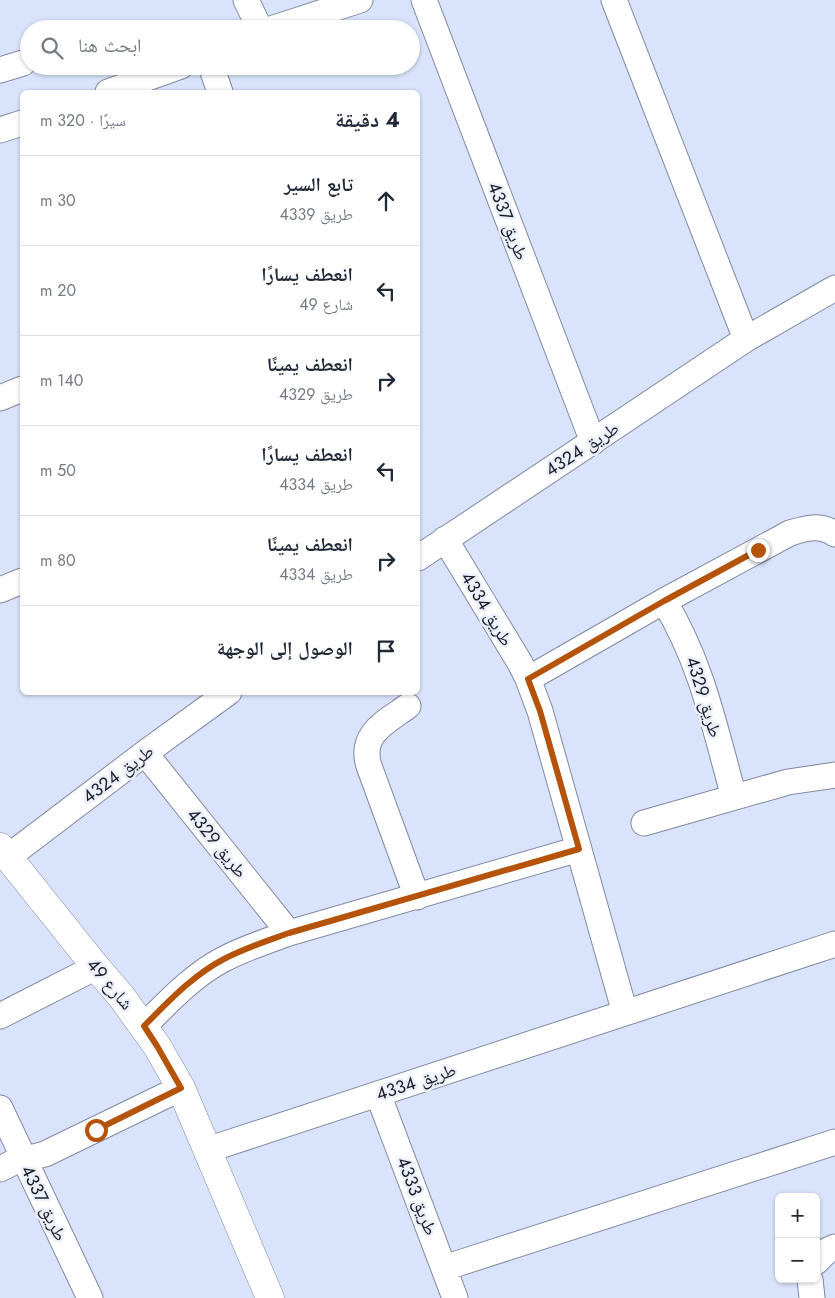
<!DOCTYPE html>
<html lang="ar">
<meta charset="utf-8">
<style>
:root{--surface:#fff;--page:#f2f2f3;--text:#1f2937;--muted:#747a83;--line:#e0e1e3}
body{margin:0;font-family:Jost,"Noto Naskh Arabic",sans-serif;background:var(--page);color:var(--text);direction:rtl}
.controls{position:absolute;right:15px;bottom:15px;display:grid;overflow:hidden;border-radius:8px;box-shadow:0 1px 4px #0004}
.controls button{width:45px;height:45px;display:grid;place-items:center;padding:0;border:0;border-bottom:1px solid var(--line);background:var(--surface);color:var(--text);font:25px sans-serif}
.stop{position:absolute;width:15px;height:15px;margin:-11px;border:4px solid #b45309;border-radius:50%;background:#fff}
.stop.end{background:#b45309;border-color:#fff;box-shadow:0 1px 5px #0008}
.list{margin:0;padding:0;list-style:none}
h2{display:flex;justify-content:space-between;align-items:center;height:65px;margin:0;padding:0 20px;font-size:21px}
h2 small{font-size:16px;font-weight:400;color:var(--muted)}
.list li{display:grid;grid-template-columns:32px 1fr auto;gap:15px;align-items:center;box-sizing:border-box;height:90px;padding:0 20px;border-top:1px solid var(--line)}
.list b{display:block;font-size:19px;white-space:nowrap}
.list p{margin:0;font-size:16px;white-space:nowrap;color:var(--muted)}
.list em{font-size:16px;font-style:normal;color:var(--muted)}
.icon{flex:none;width:28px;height:28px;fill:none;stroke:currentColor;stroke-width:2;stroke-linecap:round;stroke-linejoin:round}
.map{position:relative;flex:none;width:835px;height:1298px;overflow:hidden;direction:ltr}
.search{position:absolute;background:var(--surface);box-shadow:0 1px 4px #0004;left:20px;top:20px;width:400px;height:55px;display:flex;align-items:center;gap:12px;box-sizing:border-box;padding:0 18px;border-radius:28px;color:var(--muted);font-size:19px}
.panel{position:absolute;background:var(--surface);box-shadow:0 1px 4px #0004;left:20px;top:90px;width:400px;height:605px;border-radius:8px;direction:rtl}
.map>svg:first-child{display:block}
</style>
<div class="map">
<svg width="835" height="1298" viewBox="0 0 835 1298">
<rect width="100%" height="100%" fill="#d9e3fc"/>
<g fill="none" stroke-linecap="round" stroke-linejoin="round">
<!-- street casing -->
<g stroke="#8189a0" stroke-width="27">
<path id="street" d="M246,0L260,29
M424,0L593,442
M614,0L746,339
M271,29L360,0
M211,66L220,92
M0,70L23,63
M108,92L181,66
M0,130L22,123
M0,398L22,389
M445,539L520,663L528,679L540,711L625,1013
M418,558L746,339L835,288
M0,590L22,581
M664,601C702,663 715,729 734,797
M528,679L664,601L790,533C806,528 820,524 835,534
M408,706C386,722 359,734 369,766L417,897
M145,753L289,933
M644,823L788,782L835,775
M8,857L145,753L229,692
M0,1016L96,967
M144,1026C168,1002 193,975 224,959C245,948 267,941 289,933L579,849
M378,1094L455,1298
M0,1108L90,1298
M207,1150L835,944
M0,1169L14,1162L45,1154L181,1088
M816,1262L828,1250L835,1247
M444,1268L835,1142
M810,1279L812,1298"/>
</g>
<!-- secondary casing -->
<g stroke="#8189a0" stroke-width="29">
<path id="secondary" d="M0,847L96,967L121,996L157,1046L181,1088L270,1298"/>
</g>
<!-- street -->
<use href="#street" stroke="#fff" stroke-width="25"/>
<!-- secondary -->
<use href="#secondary" stroke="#fff" stroke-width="28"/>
</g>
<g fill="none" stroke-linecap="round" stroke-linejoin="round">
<!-- route -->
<path stroke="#b45309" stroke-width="6" d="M96,1130L181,1088L157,1046L144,1026C168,1002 193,975 224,959C245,948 267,941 289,933L579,849L540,711L528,679L664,601L758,550"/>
</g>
<g text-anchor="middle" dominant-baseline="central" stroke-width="5" stroke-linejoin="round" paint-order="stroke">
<!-- street labels -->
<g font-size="18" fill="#191d25" stroke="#ecf0fa">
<text transform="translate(508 221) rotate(69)">طريق 4337</text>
<text transform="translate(582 449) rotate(-33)">طريق 4324</text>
<text transform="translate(487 609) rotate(59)">طريق 4334</text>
<text transform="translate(704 697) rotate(73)">طريق 4329</text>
<text transform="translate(118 774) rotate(-37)">طريق 4324</text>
<text transform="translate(217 843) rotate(51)">طريق 4329</text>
<text transform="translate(110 984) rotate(50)">شارع 49</text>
<text transform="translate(416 1082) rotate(-18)">طريق 4334</text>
<text transform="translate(417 1196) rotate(69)">طريق 4333</text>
<text transform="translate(44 1203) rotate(64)">طريق 4337</text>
</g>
</g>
</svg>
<div class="controls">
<button>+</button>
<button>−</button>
</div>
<div class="stop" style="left:96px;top:1130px"></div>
<div class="stop end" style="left:758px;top:550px"></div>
<div class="search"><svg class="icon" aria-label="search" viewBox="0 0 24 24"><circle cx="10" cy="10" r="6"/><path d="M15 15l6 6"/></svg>ابحث هنا</div>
<section class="panel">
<h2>4 دقيقة<small>سيرًا · 320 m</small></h2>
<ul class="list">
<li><svg class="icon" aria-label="ahead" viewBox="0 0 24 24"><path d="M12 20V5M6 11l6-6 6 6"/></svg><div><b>تابع السير</b><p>طريق 4339</p></div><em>30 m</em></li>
<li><svg class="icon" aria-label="left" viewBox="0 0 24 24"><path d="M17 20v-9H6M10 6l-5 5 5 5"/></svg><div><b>انعطف يسارًا</b><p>شارع 49</p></div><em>20 m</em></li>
<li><svg class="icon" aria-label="right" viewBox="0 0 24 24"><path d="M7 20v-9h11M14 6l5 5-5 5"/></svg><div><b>انعطف يمينًا</b><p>طريق 4329</p></div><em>140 m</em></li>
<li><svg class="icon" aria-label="left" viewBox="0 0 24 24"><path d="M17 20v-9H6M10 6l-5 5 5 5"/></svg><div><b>انعطف يسارًا</b><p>طريق 4334</p></div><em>50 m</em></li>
<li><svg class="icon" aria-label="right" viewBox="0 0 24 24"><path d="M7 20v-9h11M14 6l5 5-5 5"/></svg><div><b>انعطف يمينًا</b><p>طريق 4334</p></div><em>80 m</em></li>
<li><svg class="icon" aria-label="arrive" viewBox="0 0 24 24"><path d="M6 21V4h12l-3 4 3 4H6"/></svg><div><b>الوصول إلى الوجهة</b></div></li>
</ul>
</section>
</div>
